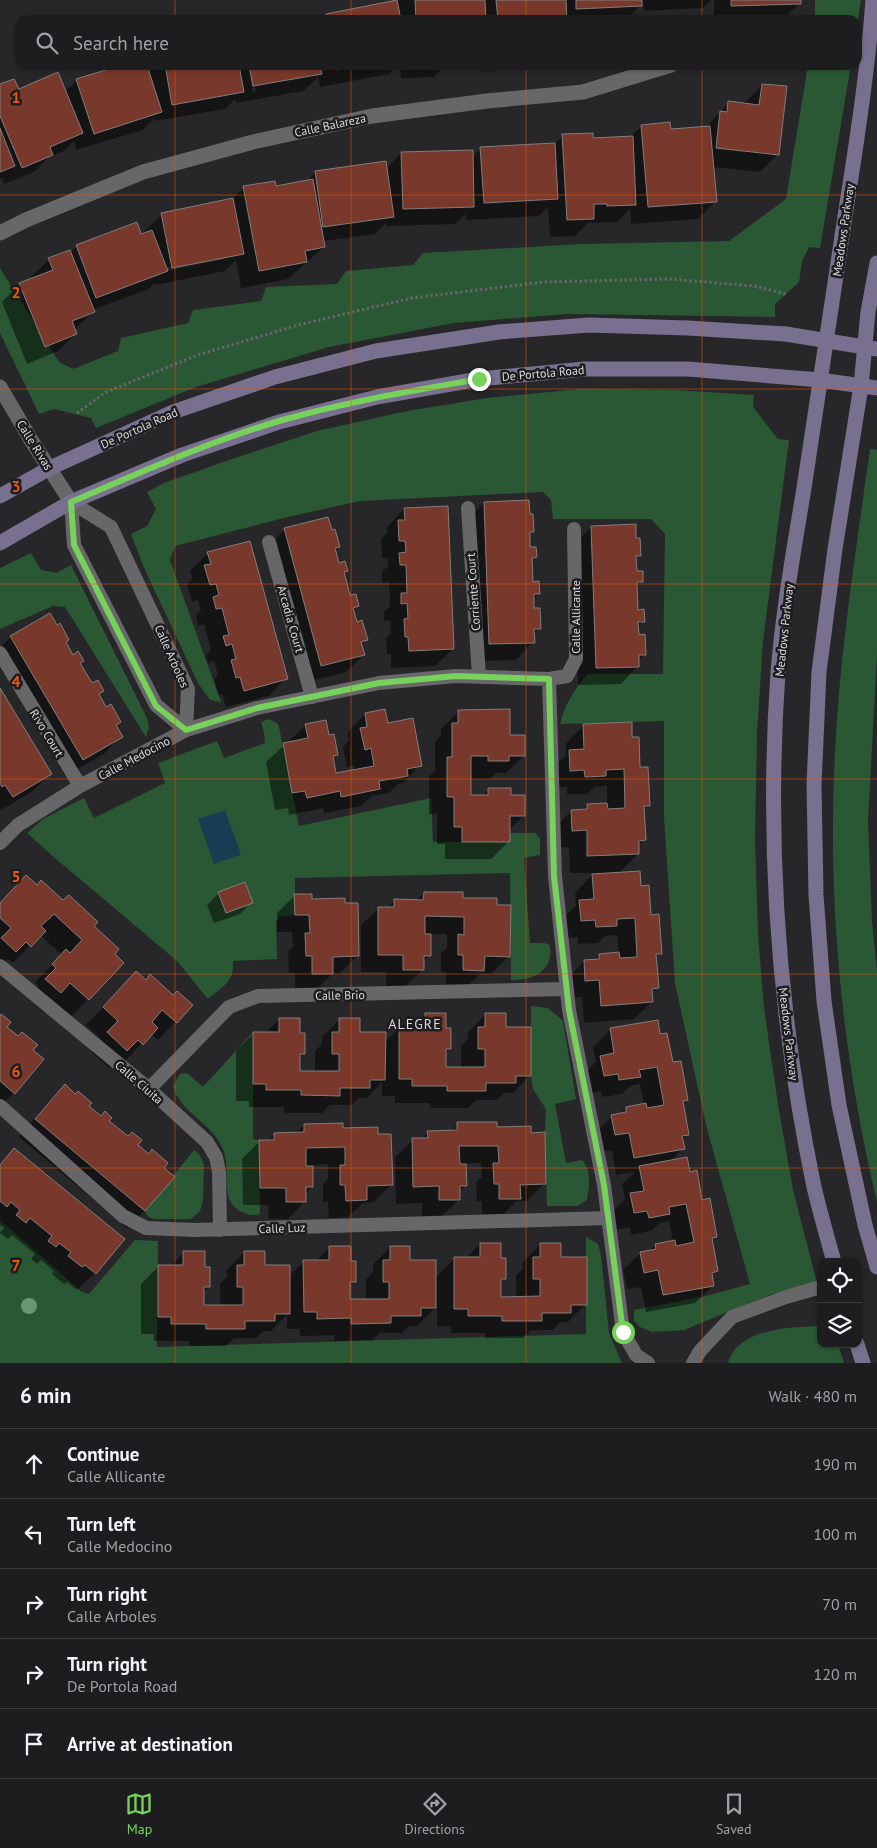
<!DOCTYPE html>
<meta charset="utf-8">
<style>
:root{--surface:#1d1c1f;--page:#2a292c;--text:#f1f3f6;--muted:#a0a1a4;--line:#3b3a3d;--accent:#76d25a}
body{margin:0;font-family:"PT Sans",sans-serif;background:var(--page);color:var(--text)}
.controls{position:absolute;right:15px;bottom:15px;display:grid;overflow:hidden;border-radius:10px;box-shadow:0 1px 4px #0004}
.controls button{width:45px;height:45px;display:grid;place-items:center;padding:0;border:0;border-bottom:1px solid var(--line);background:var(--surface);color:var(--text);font:25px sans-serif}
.stop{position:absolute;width:15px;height:15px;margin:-11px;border:4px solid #76d25a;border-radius:50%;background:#fff}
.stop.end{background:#76d25a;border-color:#fff;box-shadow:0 1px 5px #0008}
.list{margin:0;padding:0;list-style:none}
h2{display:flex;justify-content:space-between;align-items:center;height:65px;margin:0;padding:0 20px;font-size:21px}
h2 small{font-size:16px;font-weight:400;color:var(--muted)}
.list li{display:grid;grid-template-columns:32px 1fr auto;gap:15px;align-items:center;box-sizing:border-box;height:70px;padding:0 20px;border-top:1px solid var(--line)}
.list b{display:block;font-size:19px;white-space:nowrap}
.list p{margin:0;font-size:16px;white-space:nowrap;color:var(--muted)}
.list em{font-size:16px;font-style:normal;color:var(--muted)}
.icon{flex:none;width:28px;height:28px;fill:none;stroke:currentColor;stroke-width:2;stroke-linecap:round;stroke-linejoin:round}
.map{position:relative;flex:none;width:877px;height:1363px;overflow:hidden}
.search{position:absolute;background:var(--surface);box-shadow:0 1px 4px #0004;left:15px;right:15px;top:15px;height:55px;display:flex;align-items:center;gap:12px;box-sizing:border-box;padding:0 18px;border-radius:15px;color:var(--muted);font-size:19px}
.sheet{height:415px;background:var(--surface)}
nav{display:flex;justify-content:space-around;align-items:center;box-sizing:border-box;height:70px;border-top:1px solid var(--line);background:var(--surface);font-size:14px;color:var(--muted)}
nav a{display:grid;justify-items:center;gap:2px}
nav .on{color:var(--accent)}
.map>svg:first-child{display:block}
</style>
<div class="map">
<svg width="877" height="1363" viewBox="0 0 877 1363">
<rect width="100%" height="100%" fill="#272629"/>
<!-- green -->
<path fill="#2a5834" d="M815,0H861L857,25V20H815Z
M808,65H851L820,248L809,247L802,261L799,282L775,304V317L568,314L454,323L329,347L196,387L96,428L91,418L54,409L39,414L0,333V268L59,362L73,369L118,351L121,338L188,323L193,310L261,301L266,287L337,284L346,271L413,265L423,253L581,244L729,241L786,199Z
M580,389L675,390L754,395L753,407L778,439L789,440L763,641L757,733L755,840L758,935L764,1008L778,1105L793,1190L817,1283L772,1294L684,1330L652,1332L640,1327L634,1321V1310L706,1296L750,1284L706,1125L675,983L664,817V721L560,724C565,704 574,689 588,674H663L665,534L651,519H553L551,500L543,492L360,501L288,517L175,546L170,560L221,702L210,700L198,683L145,570L131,534L147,526L156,509L147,492L164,483L229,460L317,431L407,411L487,398Z
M870,449L877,450V654L868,821L872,921L877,971V1202C842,1055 827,903 835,752C840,650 856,550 870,449Z
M31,553L41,570L56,573L71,565L147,718L149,727L146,737L65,607L53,606L0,629V568Z
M269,719L277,723L279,727L299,826L431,798L433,842H510V833H535L540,838V855L524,858L530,943H546L550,946C553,973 532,980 511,980L510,873L295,878V915L280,916L276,922L277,959L233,961C235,982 222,987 208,999L177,961L55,858L27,833L43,819L84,798L94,818L165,783L158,763L217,741L224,758L265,743L264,732L261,722Z
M531,1006L548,1008L563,1021L576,1099L555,1104L566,1163L582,1160C592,1171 589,1187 587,1200L578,1206H547L545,1132L546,1109L533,1089L531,1076Z
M253,1032V1139L259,1140L260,1214C254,1216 248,1215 242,1212C218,1200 231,1172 224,1152C215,1123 180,1114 173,1086L180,1074L187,1073L203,1087Z
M194,1150L199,1154L204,1164L203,1200L200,1211L191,1219H153L147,1216L145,1211Z
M0,1220L82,1292L89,1294L135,1240L158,1241L157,1347L586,1334V1237L598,1244L601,1255L609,1333L622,1363H0Z
M821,1326V1344H838L844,1363H728C738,1328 791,1327 821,1326Z"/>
<!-- water -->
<path fill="#163d51" d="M225,810L241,855L214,864L198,819Z"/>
<!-- shadow -->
<path fill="#0007" fill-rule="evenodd" d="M397,0H711L703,8L644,11L643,3L626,20H322L327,15L397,2Z
M714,0H799V4L783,20H714Z
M126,65H145L146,67L148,65H248L253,93L256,92L251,65H398L389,74L320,87L318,77L303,91L236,103L235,99L225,109L155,121L154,118L143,130L76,150L74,141L64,151L49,157L34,172L4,184L2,178L0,179V86L18,90L65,92L77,80Z
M400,65H469L444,67L434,77L401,78Z
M483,65H515L511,69L483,71Z
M762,85L778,154L760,172L712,167L716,201L698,219L631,224L630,209L617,222L590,223V221L575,236L550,237L548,207L539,216L466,220V214L455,224L386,226V223L375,234L323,241L324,247L288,279L241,288L236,260L225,271L155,285L154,283L149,289L92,310L93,312L74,330L76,334L58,351L27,364L2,302L20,284L32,279L31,277L49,259L70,253L77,246L144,234V232L161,215L231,200L244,187L275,188L306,182L316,172L386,169L401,153L472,158L481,148L554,144L563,136L592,139L630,137L642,126L669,130L706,127L729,103L744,104ZM224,256V259L166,271V268Z
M484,503L529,515L533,532L529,536V549L535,557L531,561L532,583L539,594L533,600V610L539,628L533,635V642L516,660L472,661L467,520Z
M404,509L453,649L435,666L391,668V654H387L386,638L391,633L390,620L384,621V612L390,606L389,582L382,583V572L388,566V558H382L381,539L387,533V527Z
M591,527L635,539L640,556L635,560L636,573L642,581L636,587L637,611L643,621L637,628L638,636L644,654L638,661V666L621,684L578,685L573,545Z
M285,529L338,547L335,551L339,564L346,571L343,574L349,597L358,606L352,611L356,623L366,640L361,645L364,655L346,672L303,683L267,547Z
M208,553L286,678L269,696L226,707L222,694L219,695L214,679L218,675L214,661L208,663L206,655L211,650L204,624L198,626L196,615L201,610L198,600L192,602L187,584L193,579L190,571Z
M11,637L65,642L92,685L102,691L98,696L105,708L120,721L115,726L121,736L104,754L65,776L0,665V648Z
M0,690L50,774L33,791L0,811Z
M459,711L509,737L524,756L506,773H496L490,779H470V796H482L489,790L509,797L524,816L509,830V841L491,859H445V844H437V814H429V776L435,771V742L441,735V729Z
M365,714L387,725L420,765L403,783L398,784L389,793L372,796L361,806L324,813L323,808L289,815L288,808L275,810L266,762L306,725L328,737L336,754L332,759L335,774L355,771L354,765L347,767L343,747L349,741L348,732Z
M584,725L631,739L648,806L643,811L644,840L638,847V854L619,873H570L569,847L555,848L554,828L572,811L582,810L587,805H607V786L594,787L588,794H567V787L553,788L552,769L566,755V743Z
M592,875L640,887L650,916L660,953L655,958L658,988L651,994L652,1002L634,1019L584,1023L582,997L568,998L567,979L584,961H594L599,955L619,954L617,935L605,936L598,943L578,944V937L564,938L562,919L576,906L575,893Z
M26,877L93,926L113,954L123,963L71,1017L52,1000L42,1010L28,997L39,986L35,982L62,955L40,935L13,963L8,959L0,967V903Z
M219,893L251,902L240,914L214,923L207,905Z
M424,893L496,906L509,956L491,974H480L465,988H446V972H441V953L447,948V934H430V955L423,962L422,970L405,987H386V972H361V925L379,908H387L394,901H416Z
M295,895L310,900L358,956L340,973L332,974L314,992H295V973H289L288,951L293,947L292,932H277V913Z
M145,981L191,1005L158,1040L151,1034L124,1062L120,1057L109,1068L90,1051L101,1039L86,1025L119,990Z
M426,1014L445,1030L450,1048L445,1054L444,1068H461V1046L468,1039V1032L486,1014L505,1029L530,1075L513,1093H504L497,1100H476L468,1108H430V1103H395V1096H382V1082L367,1098H359L351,1105H330L322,1113H284V1107H249V1101H236V1051L254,1033H265L280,1019L299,1034L304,1053L299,1058V1073H315V1051L322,1044V1037L340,1019L359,1034L384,1043L399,1028H411Z
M0,1017L5,1027L32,1050L14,1093L0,1106Z
M610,1030L659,1036L686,1099L682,1104L688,1134L682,1140L683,1148L671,1161L689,1173L716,1236L711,1241L717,1271L711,1277L713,1286L695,1303L646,1312L641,1287L627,1289L623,1270L641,1253L649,1251L655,1245L673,1242L669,1221L660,1223L651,1231L631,1235L630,1227L616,1230L613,1212L625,1199L622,1184L635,1172L616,1175L612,1150L598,1152L594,1134L612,1116L620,1114L626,1108L644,1105L640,1084L630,1086L622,1094L602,1097L601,1091L587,1093L583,1075L596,1062L593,1047Z
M65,1086L173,1177L144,1211L127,1228L19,1137L47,1104Z
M458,1124L530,1134L545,1183L527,1201H516L502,1216H482V1201H477L476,1182L482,1177L481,1163H465L466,1185L459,1192V1199L441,1217H422V1203L396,1204L395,1157L413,1140H421L428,1132H450Z
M304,1125L342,1129L391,1185L374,1202L363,1203L348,1217L329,1218L328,1202H323V1184L328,1179V1164L312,1165V1187L305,1194V1201L288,1219H269L268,1205H243L242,1159L260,1141H267L275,1134L296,1133Z
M14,1149L95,1273L77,1290L67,1282L64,1284L52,1274L54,1271L41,1260L37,1264L31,1259L35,1254L12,1235L8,1239L0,1233L4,1228L0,1225V1164Z
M480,1244L500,1260L505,1278L499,1284V1298H516V1276L523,1268V1262L541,1244L560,1258L585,1305L568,1322H560L553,1330H531L523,1338H485V1333H451V1326H437V1306L417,1326H409L402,1333H380L372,1340L334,1341V1335L300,1336V1329H287V1315L271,1331H264L256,1338H234L226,1346H189V1341H154V1334H141V1284L158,1267H170L184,1252L203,1268L209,1287L203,1292V1306H220V1284L227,1277V1270L244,1252L264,1267L289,1276L304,1261H316L330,1247L349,1262L354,1281L349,1287V1301H366V1279L373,1272V1265L390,1247L435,1278L455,1258H466Z"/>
<!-- building -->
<path fill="#78382b" stroke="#827e7d" d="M397,0L401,20H327L326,14Z
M415,0H485L486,20H416Z
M496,0H566L567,20H531V18H527V20H498Z
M576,0H642V6L576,9Z
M731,0H801V4L731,6Z
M122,65H147L162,112L94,134L76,79Z
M165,65H239L244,92L172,105Z
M249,65H320L322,74L253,86Z
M336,65H363L337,70Z
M58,72L83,133L50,147L53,155L22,168L0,116V84L14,79L19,89Z
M762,84L787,86L779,155L716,148L720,111L727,112L728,101L759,105Z
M670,122L671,129L710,126L717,202L648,207L641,125Z
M0,128L15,166L0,172Z
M593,133V138L633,136L636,205L607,206V204H594V219L567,220L562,134Z
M555,143L558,199L484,203L480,147Z
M473,150L474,207L403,209L401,152Z
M386,161L394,217L323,227L315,171Z
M313,179L325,247L305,251L307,262L259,271L243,186L275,181L276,186Z
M233,198L244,254L172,268L161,213Z
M137,222L141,234L152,230L168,271L96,298L76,245Z
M70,250L95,312L72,321L77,334L45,347L19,283L53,270L48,258Z
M529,500L530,514H533L534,532H530V547H536L537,557L532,558L533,582L539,581L540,594H534V608H540L541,629H534L535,643L489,644L484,502Z
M448,506L454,649L409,651L408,637H405L404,619L408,618L407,603L401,604V593H407L406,565H400L399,553L406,552L405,541H399L398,520H405L404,508Z
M328,517L332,530L335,529L340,547L335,548L339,563L345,561L348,571L344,572L350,595L356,594L359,606L353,608L357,622L362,620L368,640L361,642L365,655L321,666L284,528Z
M636,524V538H640L641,556H636L637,571H643V582H637L638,610L644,609L645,622H638L639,635L645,634L646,655H639V667L596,668L591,526Z
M250,541L288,679L244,691L240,677L236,678L231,660L236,659L232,644L226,646L223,636L229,635L222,608L216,609L213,597L219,595L216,584L210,585L204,565L211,564L207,552Z
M50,613L57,625L60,623L69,640L66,642L73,655L78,651L84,661L80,663L92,683L98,680L104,691L99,694L106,707L111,704L121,722L116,725L123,737L83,760L10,636Z
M0,688L52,774L13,797L5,785L2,787L0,783Z
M385,709L388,723L413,718L422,766L407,769L408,776L379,781L380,789L341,797L340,791L307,798L305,791L292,793L283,743L308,738L305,724L326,720L329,735L334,734L338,755L333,756L336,773L374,766L371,748L365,750L360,728L367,727L365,713Z
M510,709V735H525V756H509V761H488V756H471V795H488V788H511V795H525V816H510V842H462V827H454V797H447V757H452V723H458V710Z
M632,722V737H639L640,767H648L650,806H644L646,840L639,841V854L587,856V830L572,831L571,810L587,809V804L607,803L608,809L625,808L624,769L606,770V776L585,777L584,770L570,771L569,750L584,749L583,724Z
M640,871L641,886L649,885L651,915L659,914L662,954H656L659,988L652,989L653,1002L601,1006L599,980L585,981L584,960L599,959V954L619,952L620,958L637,957L635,918L617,919V926L596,927L595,920L581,921L579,900L594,899L592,874Z
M26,875L37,885L41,880L63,900L69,895L98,922L94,926L119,949L115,954L124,963L89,1000L70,983L61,993L45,979L56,968L52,964L66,949L70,953L82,940L54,914L41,926L46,931L31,947L26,942L16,952L1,938L11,928L0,918V903Z
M245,882L253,903L226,913L218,892Z
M424,892H463V898H497V905H511L510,957L485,956L484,971L463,970V955H458V934L464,935V917L425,916V934H431V956H424V970H403V955H378V907H394V899L423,900Z
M294,894H312V899L345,898V903H358L359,956L333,957V974H312V956H306L305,933H310L309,915H295Z
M136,971L146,980L150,974L173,995L177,991L193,1005L177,1023L162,1010L152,1022L158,1028L143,1045L138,1040L127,1051L107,1032L118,1021L103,1007Z
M425,1013H446V1028H451V1049H446V1067H485V1049H478V1027H485V1013H506V1027H531V1076H516V1083H486V1091H447V1086H412V1079H399V1027H425Z
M1,1014L11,1022L7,1027L18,1036L22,1032L38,1045L33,1050L44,1059L15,1094L0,1081V1016Z
M279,1018H300V1033H305V1054H300V1071H339V1054H332V1032H339V1018H360V1032H386L385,1080H370V1088H340V1096L301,1095V1090H266V1084H253V1032H279Z
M658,1020L660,1034L667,1033L673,1062L681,1061L688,1100L683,1101L689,1135L682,1136L685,1149L634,1158L629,1133L615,1135L611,1115L626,1112V1107L646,1103L647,1108L664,1105L657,1067L639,1070L641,1077L619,1080L618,1074L604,1076L600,1056L614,1053L610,1028Z
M65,1084L75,1094L78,1091L92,1103L89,1106L101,1116L105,1111L112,1118L109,1121L128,1136L132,1132L142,1140L138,1145L149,1154L152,1149L168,1163L164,1168L175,1177L145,1211L35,1119Z
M457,1122H497V1127L531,1126V1133L545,1132L546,1184L520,1185L521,1199H499V1184H494L493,1163H499L498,1146H459L460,1164H466L467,1186H460V1200H439V1186L413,1187L412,1138H428L427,1131L457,1130Z
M343,1123V1128L378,1127V1134H391L393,1185L367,1186V1200L346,1201L345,1185H340V1165H345V1147L306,1148V1166H313V1187H306V1202H286V1188H260L259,1140H274V1133L304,1132V1124Z
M14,1148L125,1239L96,1274L85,1265L82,1267L68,1256L71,1252L59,1243L56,1247L48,1241L52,1236L30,1218L26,1223L16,1215L20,1210L11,1202L7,1207L0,1201V1165Z
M687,1157L690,1172L697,1170L702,1200L710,1198L717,1237L712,1238L718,1271L712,1273L714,1286L663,1295L658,1270L644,1273L640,1252L656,1249L655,1244L675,1240L676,1246L694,1242L686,1204L669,1207L670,1214L649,1218L647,1211L634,1213L630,1193L644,1191L639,1166Z
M480,1243H501V1258H506V1279H501V1297L540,1296V1279H533V1257H540V1243H561V1257H587V1305H571V1313H542V1321H502V1316H468V1309H454V1257H480Z
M329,1246H351V1261H356V1282H350V1299H389V1282H383V1260H390V1246H410V1260H436V1308H421V1316H391V1323L351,1324V1318L317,1319V1312H304L303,1260H329Z
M183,1251H205V1267H210V1287H204V1305H243V1287H237V1265H244V1251H265V1265H290V1314H275V1321H245V1329H206V1324H171V1317H158V1265H183Z"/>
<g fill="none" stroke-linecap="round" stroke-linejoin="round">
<!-- path -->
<path stroke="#666568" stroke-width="3" stroke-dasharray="2.5 2.5" stroke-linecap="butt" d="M77,413L106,392L198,355L298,325L412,298L544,282L669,279L754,286L786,294"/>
<!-- lane -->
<path stroke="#67676a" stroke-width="14" d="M71,502L111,527L188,689L186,730
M71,502L74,545L156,705L186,730
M468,508L479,676
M269,542L312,697
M0,653L80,786
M549,679L555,876L569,1010L604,1185L623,1332L636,1355L648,1363
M0,843L18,825L80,786L186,730L257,708L379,683L456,676L549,679L567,676L576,659L574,529
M0,966L149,1089L207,1142L216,1157L219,1172L220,1230
M149,1089L229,1007L258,996L567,989
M0,1106L123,1216L146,1228L195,1230L608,1218
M693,1363L700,1351L732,1317L786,1297L821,1287"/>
<!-- street -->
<path stroke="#67676a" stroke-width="15" d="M0,233L26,220L143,172L253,142L372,116L487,101L583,92L671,65
M0,387L31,440L71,502"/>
<!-- secondary -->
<path stroke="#78708e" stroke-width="15" d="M877,263L868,312L861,386L835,549L819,672L814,785L816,895L824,1001L839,1105L865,1225L877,1267
M0,496L50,468L173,412L275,377L376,351L499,332L589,325L688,328L786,334L877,349
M0,543L71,502L182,455L279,422L377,397L479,379L585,369H688L820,380L877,388
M834,1262C827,1237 820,1212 814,1187C779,1019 766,844 778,672C783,610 794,549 804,488C818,393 833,298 847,203C858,135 868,69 873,0
M857,1344L863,1363"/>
</g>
<!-- trees -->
<circle fill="#699672" cx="29" cy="1306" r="8"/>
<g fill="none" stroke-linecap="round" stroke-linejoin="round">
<!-- route -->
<path stroke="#76d25a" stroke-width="6" d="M479,379C412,391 345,402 279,421C208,442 139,473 71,502L74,545L156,706L186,730L257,708L379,683L456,676L549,679L554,876L569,1010L604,1185L623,1332"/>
</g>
<!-- grid -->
<path fill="none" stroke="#e8590c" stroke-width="1" stroke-opacity="0.55" d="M175,0V20M351,0V20M526,0V20M702,0V20M175,65V1363M351,65V1363M526,65V1363M702,65V1363M0,195H877M0,389H877M0,584H877M0,779H877M0,974H877M0,1168H877"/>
<g text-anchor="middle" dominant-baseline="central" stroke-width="5" stroke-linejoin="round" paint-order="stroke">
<!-- street labels -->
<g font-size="12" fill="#dcdbdd" stroke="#1d1d20">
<text transform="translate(330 125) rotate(-12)">Calle Balareza</text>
<text transform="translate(843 230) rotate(-82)">Meadows Parkway</text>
<text transform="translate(543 373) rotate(-5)">De Portola Road</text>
<text transform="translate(139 428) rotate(-24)">De Portola Road</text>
<text transform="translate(35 445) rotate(58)">Calle Rivas</text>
<text transform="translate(473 592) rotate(-94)">Corriente Court</text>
<text transform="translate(575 617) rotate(-90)">Calle Allicante</text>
<text transform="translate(291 619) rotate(74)">Arcadia Court</text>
<text transform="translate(784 630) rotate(-84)">Meadows Parkway</text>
<text transform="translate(172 656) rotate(66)">Calle Arboles</text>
<text transform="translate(47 733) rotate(59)">Rivo Court</text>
<text transform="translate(134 758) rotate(-28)">Calle Medocino</text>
<text transform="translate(340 995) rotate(-1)">Calle Brio</text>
<text transform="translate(789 1034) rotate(83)">Meadows Parkway</text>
<text transform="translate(139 1082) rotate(41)">Calle Ciuita</text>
<text transform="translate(282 1228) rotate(-2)">Calle Luz</text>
</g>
<!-- neighbourhood labels -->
<g font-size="14" letter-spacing="1" fill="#dcdbdd" stroke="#1d1d20">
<text x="415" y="1024">ALEGRE</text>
</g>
</g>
<g font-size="16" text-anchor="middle" font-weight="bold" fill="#e8590c" stroke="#1d1d20" stroke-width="5" stroke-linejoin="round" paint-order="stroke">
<text x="16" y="103">1</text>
<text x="16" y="298">2</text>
<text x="16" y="492">3</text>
<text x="16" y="687">4</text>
<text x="16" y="882">5</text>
<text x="16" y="1077">6</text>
<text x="16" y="1271">7</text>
</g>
</svg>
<div class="controls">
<button><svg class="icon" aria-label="locate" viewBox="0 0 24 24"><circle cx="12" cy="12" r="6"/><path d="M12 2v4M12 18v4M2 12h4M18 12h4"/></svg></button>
<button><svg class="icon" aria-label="layers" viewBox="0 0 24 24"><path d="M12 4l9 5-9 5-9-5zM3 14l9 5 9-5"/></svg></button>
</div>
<div class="stop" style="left:623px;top:1332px"></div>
<div class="stop end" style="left:479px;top:379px"></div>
<div class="search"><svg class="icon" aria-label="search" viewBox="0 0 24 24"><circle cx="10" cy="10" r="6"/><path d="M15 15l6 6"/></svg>Search here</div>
</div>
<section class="sheet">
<h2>6 min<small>Walk · 480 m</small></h2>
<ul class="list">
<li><svg class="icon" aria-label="ahead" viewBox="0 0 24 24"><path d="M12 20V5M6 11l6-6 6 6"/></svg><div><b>Continue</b><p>Calle Allicante</p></div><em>190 m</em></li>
<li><svg class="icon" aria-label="left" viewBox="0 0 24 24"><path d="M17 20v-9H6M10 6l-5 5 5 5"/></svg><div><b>Turn left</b><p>Calle Medocino</p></div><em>100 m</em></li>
<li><svg class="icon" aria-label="right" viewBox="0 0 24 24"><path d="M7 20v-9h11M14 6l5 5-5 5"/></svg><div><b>Turn right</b><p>Calle Arboles</p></div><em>70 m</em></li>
<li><svg class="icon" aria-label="right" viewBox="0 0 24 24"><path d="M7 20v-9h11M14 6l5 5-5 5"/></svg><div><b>Turn right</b><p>De Portola Road</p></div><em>120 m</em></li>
<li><svg class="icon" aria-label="arrive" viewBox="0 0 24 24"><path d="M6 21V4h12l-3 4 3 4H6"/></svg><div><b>Arrive at destination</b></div></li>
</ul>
</section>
<nav>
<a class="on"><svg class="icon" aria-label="map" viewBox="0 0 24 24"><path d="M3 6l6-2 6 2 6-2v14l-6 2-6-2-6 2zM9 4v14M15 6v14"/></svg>Map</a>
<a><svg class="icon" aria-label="directions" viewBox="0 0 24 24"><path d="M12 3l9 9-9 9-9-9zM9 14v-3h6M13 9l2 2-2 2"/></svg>Directions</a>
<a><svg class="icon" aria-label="saved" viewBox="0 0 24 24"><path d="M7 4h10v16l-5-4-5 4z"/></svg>Saved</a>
</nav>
